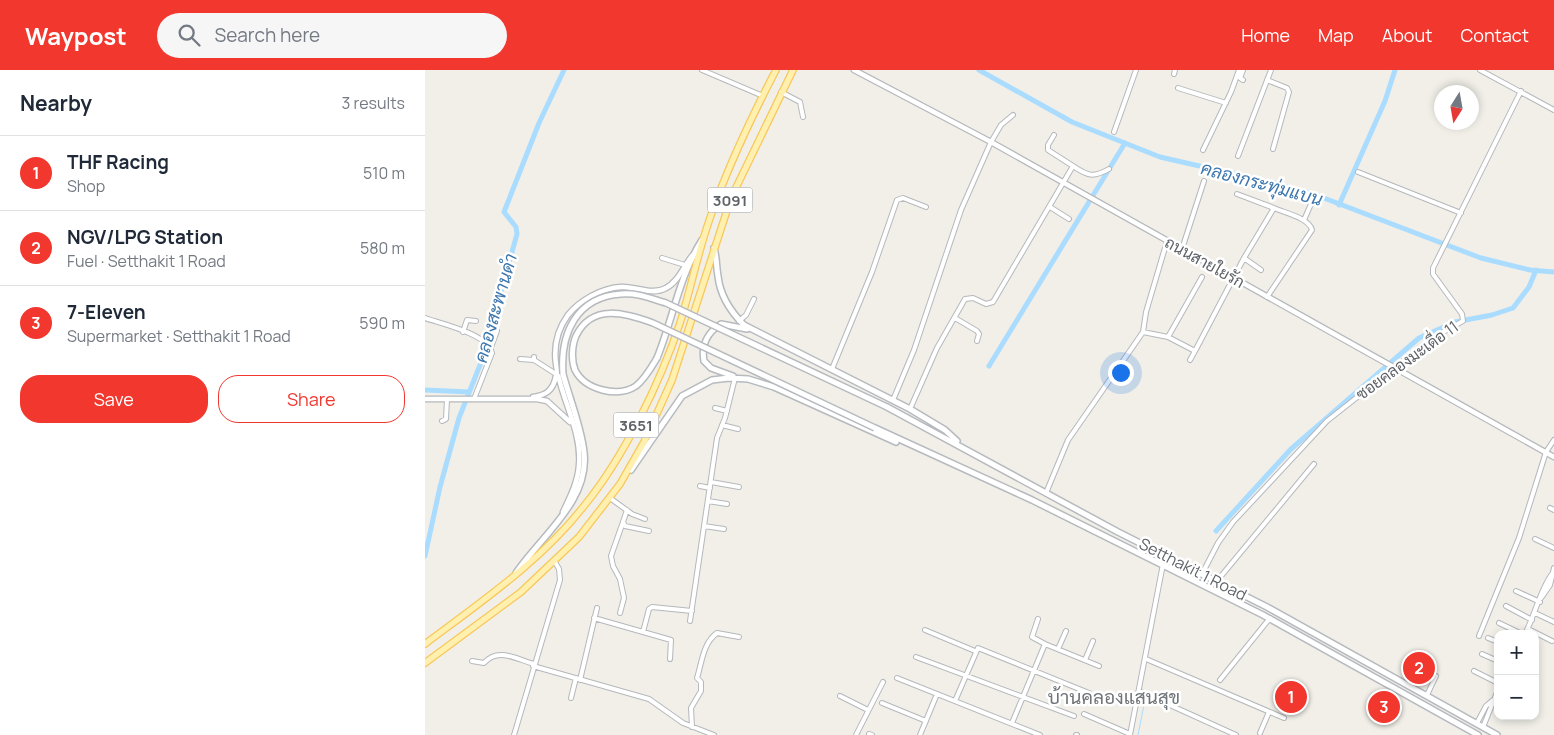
<!DOCTYPE html>
<meta charset="utf-8">
<style>
:root{--surface:#fff;--page:#f6f6f7;--text:#1f2937;--muted:#747a83;--line:#e0e1e3;--accent:#f1372e}
body{margin:0;font-family:Manrope,Sarabun,sans-serif;background:var(--page);color:var(--text)}
.controls{position:absolute;right:15px;bottom:15px;display:grid;overflow:hidden;border-radius:10px;box-shadow:0 2px 8px #0003}
.controls button{width:45px;height:45px;display:grid;place-items:center;padding:0;border:0;border-bottom:1px solid var(--line);background:var(--surface);color:var(--text);font:25px sans-serif}
.compass{position:absolute;left:1009px;top:15px;width:45px;height:45px;border-radius:50%;background:var(--surface);box-shadow:0 2px 8px #0003;rotate:191deg}
.you{position:absolute;left:695px;top:302px;width:18px;height:18px;margin:-12px;border:4px solid #fff;border-radius:50%;background:#1a73e8;box-shadow:0 0 0 8px #1a73e833}
.badge{display:grid;place-items:center;width:32px;height:32px;border-radius:50%;background:var(--accent);color:#fff;font-size:16px;font-weight:700}
.pin{position:absolute;translate:-50% -50%;border:2px solid #fff;box-shadow:0 1px 5px #0006}
.list{margin:0;padding:0;list-style:none}
h2{display:flex;justify-content:space-between;align-items:center;height:65px;margin:0;padding:0 20px;font-size:21px}
h2 small{font-size:16px;font-weight:400;color:var(--muted)}
.list li{display:grid;grid-template-columns:32px 1fr auto;gap:15px;align-items:center;box-sizing:border-box;height:75px;padding:0 20px;border-top:1px solid var(--line)}
.list b{display:block;font-size:19px;white-space:nowrap}
.list p{margin:0;font-size:16px;white-space:nowrap;color:var(--muted)}
.list em{font-size:16px;font-style:normal;color:var(--muted)}
.actions{display:flex;gap:10px;padding:15px 20px}
.actions a{flex:1;padding:11px 0;border:1px solid var(--accent);border-radius:20px;text-align:center;font-size:18px;color:var(--accent)}
.actions .main{background:var(--accent);color:#fff}
.icon{flex:none;width:28px;height:28px;fill:none;stroke:currentColor;stroke-width:2;stroke-linecap:round;stroke-linejoin:round}
.map{position:relative;flex:none;width:1129px;height:665px;overflow:hidden}
header{display:flex;align-items:center;gap:30px;box-sizing:border-box;height:70px;padding:0 25px;background:var(--accent);color:#fff}
header strong{font-size:24px}
nav{display:flex;gap:28px;margin-inline-start:auto;font-size:18px}
.search{width:350px;height:45px;background:var(--page);display:flex;align-items:center;gap:12px;box-sizing:border-box;padding:0 18px;border-radius:28px;color:var(--muted);font-size:19px}
main{display:flex}
aside{flex:1;background:var(--surface)}
.map>svg:first-child{display:block}
</style>
<header>
<strong>Waypost</strong>
<div class="search"><svg class="icon" aria-label="search" viewBox="0 0 24 24"><circle cx="10" cy="10" r="6"/><path d="M15 15l6 6"/></svg>Search here</div>
<nav><a>Home</a><a>Map</a><a>About</a><a>Contact</a></nav>
</header>
<main>
<aside>
<h2>Nearby<small>3 results</small></h2>
<ul class="list">
<li><span class="badge">1</span><div><b>THF Racing</b><p>Shop</p></div><em>510 m</em></li>
<li><span class="badge">2</span><div><b>NGV/LPG Station</b><p>Fuel · Setthakit 1 Road</p></div><em>580 m</em></li>
<li><span class="badge">3</span><div><b>7-Eleven</b><p>Supermarket · Setthakit 1 Road</p></div><em>590 m</em></li>
</ul>
<div class="actions"><a class="main">Save</a><a>Share</a></div>
</aside>
<div class="map">
<svg width="1129" height="665" viewBox="0 0 1129 665">
<rect width="100%" height="100%" fill="#f1efe8"/>
<g fill="none" stroke-linecap="round" stroke-linejoin="round">
<!-- stream -->
<path stroke="#aadcff" stroke-width="1" d="M713,665L720,630"/>
<!-- canal -->
<path stroke="#aadcff" stroke-width="5" d="M554,0L647,52L735,87L849,113L891,125L1056,188L1105,200L1129,202
M914,135L960,31L970,0
M564,296L700,73
M0,320L44,322
M791,461L866,379L994,268L1030,252L1067,245L1088,238L1104,217L1111,200
M0,486L15,417L34,348L57,290L92,164L91,157L79,142L114,53L139,0"/>
<!-- minor casing -->
<g stroke="#b5b8bc" stroke-width="6">
<path id="minor" d="M277,0L338,26
M818,0L815,8L818,10
M1055,0L1129,40
M749,4L750,0
M842,10L862,18L864,22L848,79
M753,18L801,33
M356,22L375,32L378,47
M689,62L711,0
M778,80L806,22L814,0
M813,86L846,0
M648,96C663,106 668,108 684,99
M933,102L1036,143
M625,137L644,149
M879,150L886,134
M757,179L779,111
M237,188L260,195
M819,188L836,200
M842,227L887,160C884,148 860,143 849,138
M0,248C17,254 63,264 67,283L49,329
M530,248L552,261L554,264L552,271
M314,251L321,245L329,229
M38,262L42,250L51,251
M718,262L743,267L770,281L765,290
M743,267L777,207
M66,277L72,261
M770,281L819,188L849,138L812,124
M109,287V290L131,304
M95,289L109,290
M407,299L447,202L472,130L478,128L501,137
M468,330L489,280L536,140L566,72L576,55L588,45
M290,338L302,341
M485,339L512,278L540,229L548,228L561,234L568,232L648,96L623,80V75L629,65
M17,351L21,349L22,329
M297,355L313,359
M286,412L314,417
M275,416L285,418
M621,423L643,370L718,262L721,242L742,171
M185,428L207,444L220,449
M283,431L302,434
M1125,438L1129,440
M202,440L198,452L200,456L224,461
M279,456L299,459
M1110,469L1129,478
M777,504L793,473L808,452L902,351L1006,269L1038,251L1037,244L1008,204V198L1096,21
M792,511L889,394
M1091,521L1115,532
M1116,528L1125,515L1129,498
M1081,536L1107,550
M195,543L199,528L195,509L188,496L186,486L198,452
M1110,543L1129,552
M169,548L246,570L245,589
M613,549L607,567L620,574
M265,551L292,368L300,348L310,308
M1074,553L1097,564
M1103,559L1127,571
M500,560L550,581
M218,562L224,539L227,537L267,541
M1100,564C1110,545 1115,520 1127,504
M1054,566L1094,468L1121,382L1129,370
M1063,568L1073,572
M633,579L641,561
M1057,584L1073,591
M491,587L649,646
M721,589L859,648
M660,590L668,571
M47,591L59,593C73,577 91,589 109,594
M108,596L224,629L258,653L289,665
M1049,601L1073,613
M472,608L615,665
M155,610L172,538
M795,610L845,548
M714,621L811,665
M1002,625L1011,606
M415,626L443,640
M146,628L151,608
M530,631L553,578L664,623
M457,633L501,651
M659,644L705,664
M587,653L620,574L674,596
M1052,653L1061,636L1068,630
M267,657L266,638L276,621V612L272,608C277,592 278,573 292,563L314,567
M1058,657L1073,620
M835,663L844,642
M444,664L447,665
M89,665L135,510L134,499L130,492
M431,665L458,612
M495,665L512,624
M651,665H652
M705,665L738,494"/>
</g>
<!-- tertiary casing -->
<g stroke="#b5b8bc" stroke-width="7">
<path id="tertiary" d="M429,0L566,72L1129,387
M108,327C121,325 128,321 131,306
M0,329H112L122,331L145,352
M138,442C145,427 153,412 154,395C159,344 107,294 143,245C155,230 177,218 196,217C210,216 227,226 241,218C253,212 259,196 267,186"/>
</g>
<!-- secondary casing -->
<g stroke="#b6babf" stroke-width="8">
<path id="secondary" d="M289,178C292,188 291,196 293,206C295,226 305,241 319,255L485,339L520,360L532,371
M232,288C248,249 254,206 277,170
M308,306L286,298L279,291C276,274 282,263 296,254L322,259
M462,337L693,462L842,537L1072,665
M450,358L607,430L838,545L1053,665
M206,400L257,326L287,310L304,308L323,309L349,317L471,372
M91,503C115,467 165,431 159,382C156,356 145,330 138,304"/>
</g>
<!-- primary casing -->
<g stroke="#f8c75a" stroke-width="8">
<path id="primary" d="M0,574C57,531 115,492 159,436C199,387 235,313 255,253C266,218 273,182 285,148C303,96 326,48 351,0
M0,593L96,522L154,467L195,414L219,372L247,310L306,128L368,0"/>
</g>
<!-- minor -->
<use href="#minor" stroke="#fff" stroke-width="4"/>
<!-- tertiary -->
<use href="#tertiary" stroke="#fff" stroke-width="4.5"/>
<!-- secondary -->
<use href="#secondary" stroke="#fff" stroke-width="5"/>
<!-- primary -->
<use href="#primary" stroke="#fff0af" stroke-width="5.5"/>
<!-- secondary-bridge casing -->
<g stroke="#b6babf" stroke-width="8" stroke-linecap="butt">
<path id="secondary-bridge" d="M232,288C226,298 220,309 211,316C193,328 160,320 150,300C146,290 147,275 151,266C167,233 200,243 228,253L450,358
M138,304C135,264 151,227 196,224C211,222 227,229 241,233L462,337"/>
</g>
<!-- secondary-bridge -->
<use href="#secondary-bridge" stroke="#fff" stroke-width="5"/>
</g>
<g text-anchor="middle" dominant-baseline="central" stroke-width="5" stroke-linejoin="round" paint-order="stroke">
<!-- shield labels -->
<g fill="#fff" stroke="#8f9295" stroke-width="1">
<rect x="282.5" y="117.5" width="45" height="25" rx="4"/>
<rect x="188.5" y="342.5" width="45" height="25" rx="4"/>
</g>
<g font-size="15" font-weight="bold" fill="#5f6368">
<text x="305" y="130">3091</text>
<text x="211" y="355">3651</text>
</g>
<!-- street labels -->
<g font-size="16" fill="#5f6368" stroke="#fff">
<text transform="translate(780 192) rotate(29)">ถนนสายใยรัก</text>
<text transform="translate(982 290) rotate(-36)">ซอยคลองมะเดื่อ 11</text>
<text transform="translate(768 499) rotate(27)">Setthakit 1 Road</text>
</g>
<!-- water labels -->
<g font-size="18" font-style="italic" fill="#3d77ae" stroke="#fff">
<text transform="translate(837 113) rotate(15)">คลองกระทุ่มแบน</text>
<text transform="translate(70 238) rotate(-74)">คลองสะพานดำ</text>
</g>
<!-- quarter labels -->
<g font-size="19" fill="#70757a" stroke="#fff">
<text x="689" y="627">บ้านคลองแสนสุข</text>
</g>
</g>
</svg>
<div class="controls">
<button>+</button>
<button>−</button>
</div>
<svg class="compass" viewBox="-18 -18 36 36"><path d="M0-13l5 13h-10z" fill="#e53935"/><path d="M0 13l5-13h-10z" fill="#747a83"/></svg>
<div class="you"></div>
<div class="pin badge" style="left:866px;top:627px">1</div>
<div class="pin badge" style="left:994px;top:598px">2</div>
<div class="pin badge" style="left:959px;top:637px">3</div>
</div>
</main>
